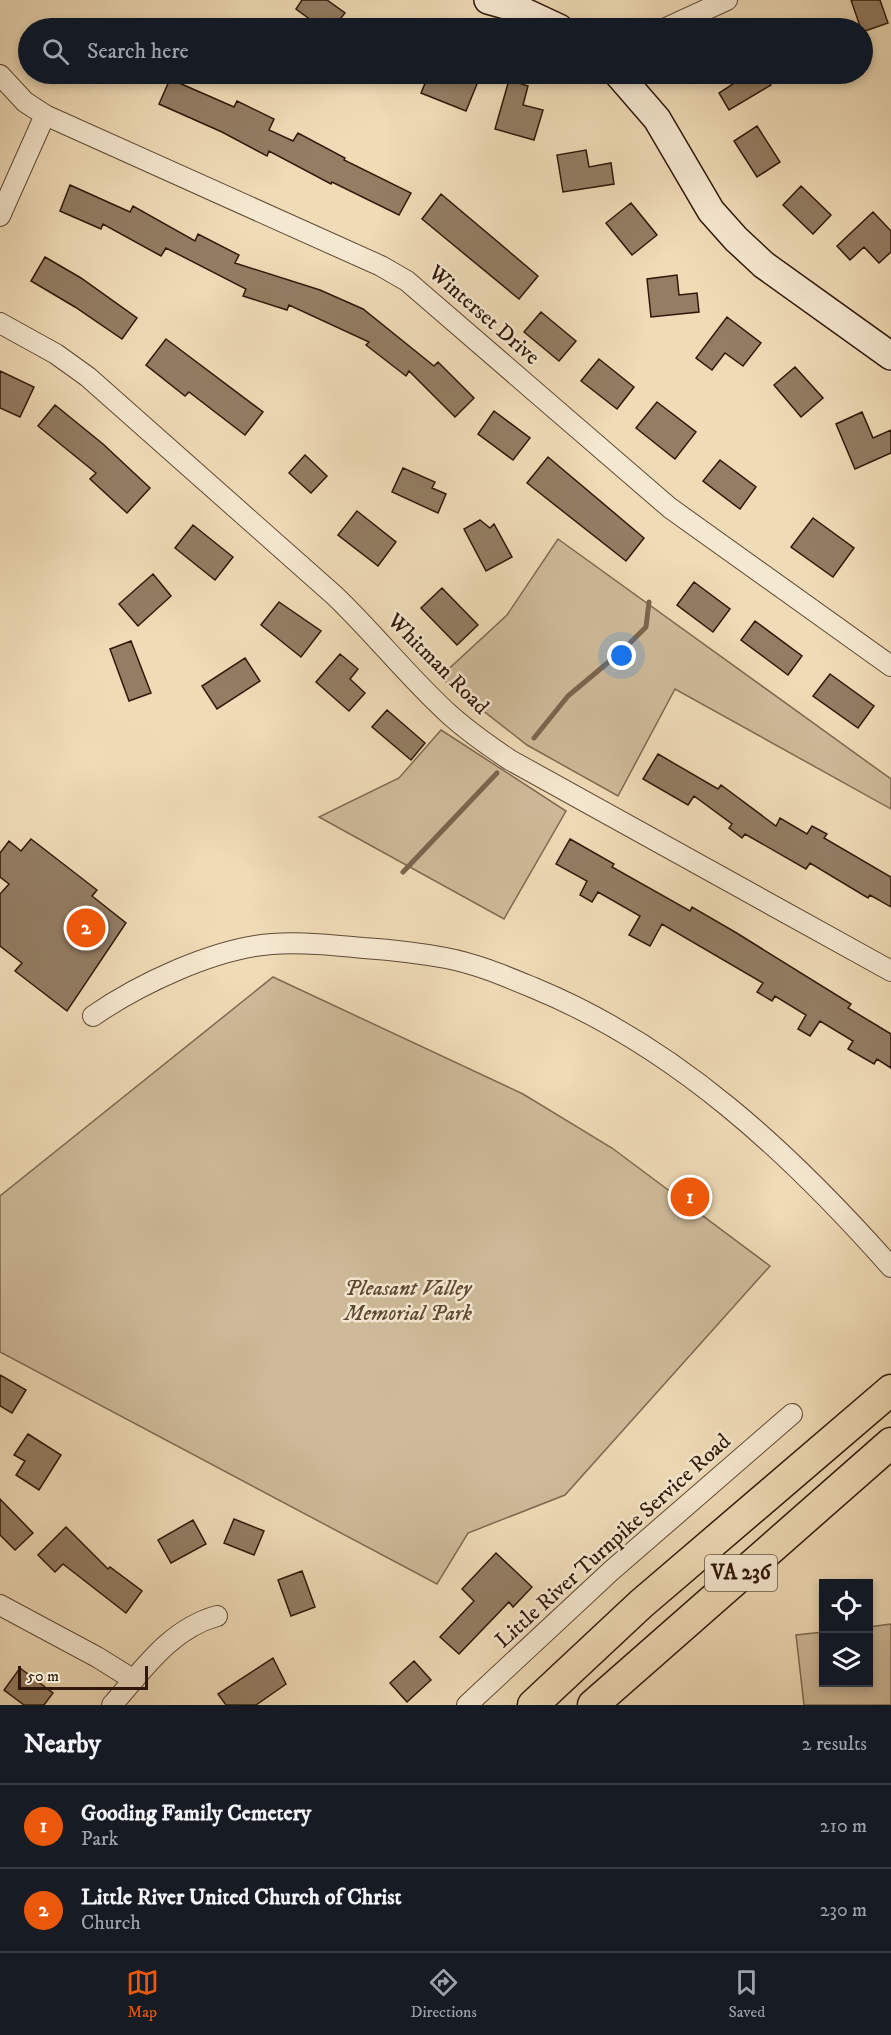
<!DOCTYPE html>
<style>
:root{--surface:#171b24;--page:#242831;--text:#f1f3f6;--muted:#9ea1a6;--line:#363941;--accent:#ea580c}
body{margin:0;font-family:"IM FELL DW Pica",serif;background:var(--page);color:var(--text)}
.controls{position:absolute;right:18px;bottom:18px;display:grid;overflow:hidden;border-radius:0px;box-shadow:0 3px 9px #0003}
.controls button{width:54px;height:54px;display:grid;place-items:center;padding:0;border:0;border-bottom:2px solid var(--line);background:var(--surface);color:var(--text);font:30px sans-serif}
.scale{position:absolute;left:18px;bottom:15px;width:130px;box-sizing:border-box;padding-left:6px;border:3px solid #2f1809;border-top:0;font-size:16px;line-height:21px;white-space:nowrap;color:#2f1809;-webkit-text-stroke:4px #f5e8d0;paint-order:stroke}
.you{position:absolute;left:622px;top:656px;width:21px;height:21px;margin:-15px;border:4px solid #fff;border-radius:50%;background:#1a73e8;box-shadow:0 0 0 9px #1a73e833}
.badge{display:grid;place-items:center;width:39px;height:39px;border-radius:50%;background:var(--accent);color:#fff;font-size:20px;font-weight:700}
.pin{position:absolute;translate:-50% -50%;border:3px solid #fff;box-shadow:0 2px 6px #0006}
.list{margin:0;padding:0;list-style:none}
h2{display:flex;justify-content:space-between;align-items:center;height:78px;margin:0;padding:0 24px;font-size:26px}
h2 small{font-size:20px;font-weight:400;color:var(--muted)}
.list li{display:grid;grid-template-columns:39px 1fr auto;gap:18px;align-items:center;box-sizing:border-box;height:84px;padding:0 24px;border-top:2px solid var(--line)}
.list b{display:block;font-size:22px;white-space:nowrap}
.list p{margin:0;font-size:20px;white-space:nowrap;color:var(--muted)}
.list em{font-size:20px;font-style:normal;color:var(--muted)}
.icon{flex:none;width:33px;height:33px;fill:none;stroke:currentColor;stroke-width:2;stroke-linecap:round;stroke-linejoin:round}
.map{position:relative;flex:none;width:891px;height:1705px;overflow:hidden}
.search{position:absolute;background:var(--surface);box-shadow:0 3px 9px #0003;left:18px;right:18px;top:18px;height:66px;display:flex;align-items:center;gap:15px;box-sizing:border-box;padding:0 21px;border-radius:33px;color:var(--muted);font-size:22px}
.sheet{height:246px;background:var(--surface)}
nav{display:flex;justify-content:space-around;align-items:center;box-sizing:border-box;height:84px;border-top:2px solid var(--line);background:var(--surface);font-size:16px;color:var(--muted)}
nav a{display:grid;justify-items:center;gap:3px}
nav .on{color:var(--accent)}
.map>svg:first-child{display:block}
</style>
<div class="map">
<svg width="891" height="1705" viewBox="0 0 891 1705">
<rect width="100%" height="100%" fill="#efdbb6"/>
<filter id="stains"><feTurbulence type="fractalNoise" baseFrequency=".00333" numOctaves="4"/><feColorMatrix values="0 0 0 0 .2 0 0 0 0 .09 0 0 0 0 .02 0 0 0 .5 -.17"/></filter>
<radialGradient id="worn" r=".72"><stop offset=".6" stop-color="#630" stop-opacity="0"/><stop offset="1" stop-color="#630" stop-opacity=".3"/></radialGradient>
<!-- green -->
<path fill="#ceba99" stroke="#7e6951" stroke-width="1.5" d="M558,539L891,779V809L675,689L618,796L527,745L440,677L507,615Z
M441,730L566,811L504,919L319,817L399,778Z
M273,977L523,1094L612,1148L770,1266L565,1495L468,1533L437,1584L0,1352V1196Z
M891,1624V1705H804L796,1635L823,1632L824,1682H868L869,1627Z"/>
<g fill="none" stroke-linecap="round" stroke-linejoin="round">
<!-- stream -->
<path stroke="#7b654d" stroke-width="5" d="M534,738L568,696L623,650L646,627L649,602
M403,872L497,773"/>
</g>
<!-- building -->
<path fill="#937d63" stroke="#2f1809" stroke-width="1.5" d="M302,0H327L345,13L333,28H322L296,9Z
M851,0H880L888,23L862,32Z
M429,74L445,79L447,74H481L466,111L421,93Z
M727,74H765L771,85L729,110L719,93L733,84Z
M170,79L234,107L237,101L274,119L269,130L293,141L298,133L345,158L344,160L411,193L399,215L332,182L331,184L269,151L267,156L222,132L159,104Z
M509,80L528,86L523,105L543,110L534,140L495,129Z
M757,126L780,162L757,177L734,141Z
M586,150L589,167L611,163L614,184L563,192L557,155Z
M70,185L130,212L133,206L195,241L198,234L239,255L235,263L320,290L363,309L434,366L438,362L474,398L455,417L409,371L406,376L366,345L369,342L289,305L287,310L243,296L246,289L166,248L161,256L103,224L101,229L60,211Z
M801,186L831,215L813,234L783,205Z
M441,194L538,276L519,299L422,219Z
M631,203L657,235L632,255L606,223Z
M873,212L891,231V252L879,263L864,247L850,260L837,246Z
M45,257L81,278L137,318L122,339L75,307L31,281Z
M677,275L679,295L697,293L699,312L651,317L647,279Z
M541,312L576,341L559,361L524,332Z
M727,317L761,343L743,366L725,353L712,370L696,358Z
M166,339L263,412L245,435L189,392L185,396L146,365Z
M599,359L634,387L617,409L581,381Z
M795,367L823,398L801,417L774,385Z
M0,371L34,387L20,417L0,408Z
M657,402L696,432L675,459L636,428Z
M55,405L103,444L150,488L127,513L90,479L96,473L38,426Z
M494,411L530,438L513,460L478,434Z
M862,412L873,438L891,430V453L855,469L836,424Z
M305,455L327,476L311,493L289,473Z
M548,457L644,538L626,561L527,483Z
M720,460L756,487L740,509L703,481Z
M403,468L435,482L432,488L446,494L438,513L392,492Z
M357,511L396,542L378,566L338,535Z
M813,518L854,548L833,577L791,547Z
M480,520L490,528L494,524L512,557L486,571L464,529Z
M193,525L233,557L215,580L175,548Z
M153,574L171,596L138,626L119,604Z
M694,582L730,609L713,632L677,605Z
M442,588L478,625L457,645L421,608Z
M279,602L321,631L301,657L261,625Z
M755,621L802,656L788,675L741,640Z
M131,641L151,693L129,701L110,649Z
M340,654L358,669L350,679L365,693L349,711L316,682Z
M245,658L260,681L217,709L202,686Z
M830,674L874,706L858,728L813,696Z
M387,710L425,743L411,760L372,727Z
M658,754L718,789L721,785L776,826L780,818L807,834L812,826L827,834L824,838L891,877V907L870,895L868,898L810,863L806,869L745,834L742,838L729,828L732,824L694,796L688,805L643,779Z
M31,839L97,890L92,896L126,923L67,1011L15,971L22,963L0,946V894L9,884L0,877V853L9,841L21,851Z
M570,839L614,864L612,867L690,911L692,907L735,932L851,1004L848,1008L891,1034V1068L877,1059L874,1064L848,1049L853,1041L820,1021L810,1036L798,1029L806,1015L775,996L772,1001L757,992L763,983L662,924L650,946L629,935L640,916L598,892L592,902L580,895L587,881L556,864Z
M0,1375L26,1390L12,1413L0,1406Z
M28,1434L61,1455L39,1490L16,1475L25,1461L14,1455Z
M0,1499L33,1533L15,1550L0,1535Z
M234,1519L264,1531L254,1555L224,1543Z
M193,1520L206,1544L171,1563L158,1540Z
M66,1527L108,1569L110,1567L142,1591L126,1613L63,1564L55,1572L38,1555Z
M496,1553L532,1587L513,1607L509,1602L459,1654L440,1637L474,1601L462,1589Z
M302,1571L315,1607L291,1616L278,1580Z
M273,1658L286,1684L256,1705H226L218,1694Z
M414,1661L431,1680L407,1702L390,1683Z
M20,1668L53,1693L44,1705H24L4,1690Z"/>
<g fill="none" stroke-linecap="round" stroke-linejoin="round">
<!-- street casing -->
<g stroke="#5f4934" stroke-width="22">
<path id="street" d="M666,28L727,0
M0,75L25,102L45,115L381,266L407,281L670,508L891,666
M0,216L45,115
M0,323L56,354L88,377L334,595C374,633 409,678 450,715C469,732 489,746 510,760L891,971
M93,1016C139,984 215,948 272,944C302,942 333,945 364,948C392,950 419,953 446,958C477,964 505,976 534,988C677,1047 790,1153 891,1267
M0,1605L97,1657L134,1680
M112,1705C143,1670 170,1629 217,1616
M467,1705L611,1571L792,1414"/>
</g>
<!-- secondary casing -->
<g stroke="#2f1809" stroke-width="30">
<path id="secondary" d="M488,0L516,8L559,28
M618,74L657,119L711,211L736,239L764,265L891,356"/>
</g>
<!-- primary casing -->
<g stroke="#2f1809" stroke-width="33">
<path id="primary" d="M533,1705L641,1604L891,1390
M593,1705L891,1443"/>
</g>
<!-- street -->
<use href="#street" stroke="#f5e8d0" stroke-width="20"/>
<!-- secondary -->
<use href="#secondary" stroke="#f5e8d0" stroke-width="27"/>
<!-- primary -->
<use href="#primary" stroke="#efdbb6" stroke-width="30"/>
</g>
<g text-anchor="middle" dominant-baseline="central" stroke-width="5" stroke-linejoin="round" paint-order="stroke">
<!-- shield labels -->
<rect fill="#f5e8d0" stroke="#6a5645" stroke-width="1.5" x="705" y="1555" width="72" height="36" rx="4.5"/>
<g font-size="21" font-weight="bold" fill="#2f1809">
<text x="741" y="1573">VA 236</text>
</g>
<!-- street labels -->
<g font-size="22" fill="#2f1809" stroke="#f5e8d0">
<text transform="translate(484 315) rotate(41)">Winterset Drive</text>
<text transform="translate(438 664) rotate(45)">Whitman Road</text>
<text transform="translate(613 1541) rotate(-42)">Little River Turnpike Service Road</text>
</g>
<!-- park labels -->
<g font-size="22" font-style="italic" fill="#5f4934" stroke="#f5e8d0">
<text x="408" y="1288">Pleasant Valley<tspan x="408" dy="25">Memorial Park</tspan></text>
</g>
</g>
<rect width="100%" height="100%" filter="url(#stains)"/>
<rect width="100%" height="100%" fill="url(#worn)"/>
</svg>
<div class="controls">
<button><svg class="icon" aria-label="locate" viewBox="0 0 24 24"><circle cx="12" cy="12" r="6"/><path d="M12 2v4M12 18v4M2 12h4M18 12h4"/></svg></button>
<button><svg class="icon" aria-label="layers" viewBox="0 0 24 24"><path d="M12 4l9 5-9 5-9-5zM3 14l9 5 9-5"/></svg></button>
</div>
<div class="scale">50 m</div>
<div class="you"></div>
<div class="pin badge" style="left:690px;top:1197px">1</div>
<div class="pin badge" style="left:86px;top:928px">2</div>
<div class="search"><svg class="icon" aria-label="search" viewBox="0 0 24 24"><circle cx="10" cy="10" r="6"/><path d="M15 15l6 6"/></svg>Search here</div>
</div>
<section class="sheet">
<h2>Nearby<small>2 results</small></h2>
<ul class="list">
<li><span class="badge">1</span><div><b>Gooding Family Cemetery</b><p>Park</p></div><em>210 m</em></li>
<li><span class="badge">2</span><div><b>Little River United Church of Christ</b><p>Church</p></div><em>230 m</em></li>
</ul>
</section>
<nav>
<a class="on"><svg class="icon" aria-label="map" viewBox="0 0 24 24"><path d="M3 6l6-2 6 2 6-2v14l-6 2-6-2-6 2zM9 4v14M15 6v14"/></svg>Map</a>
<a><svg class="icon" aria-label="directions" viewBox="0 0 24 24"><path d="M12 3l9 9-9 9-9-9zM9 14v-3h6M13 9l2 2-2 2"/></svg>Directions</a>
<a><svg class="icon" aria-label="saved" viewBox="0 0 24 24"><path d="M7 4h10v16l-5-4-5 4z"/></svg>Saved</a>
</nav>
